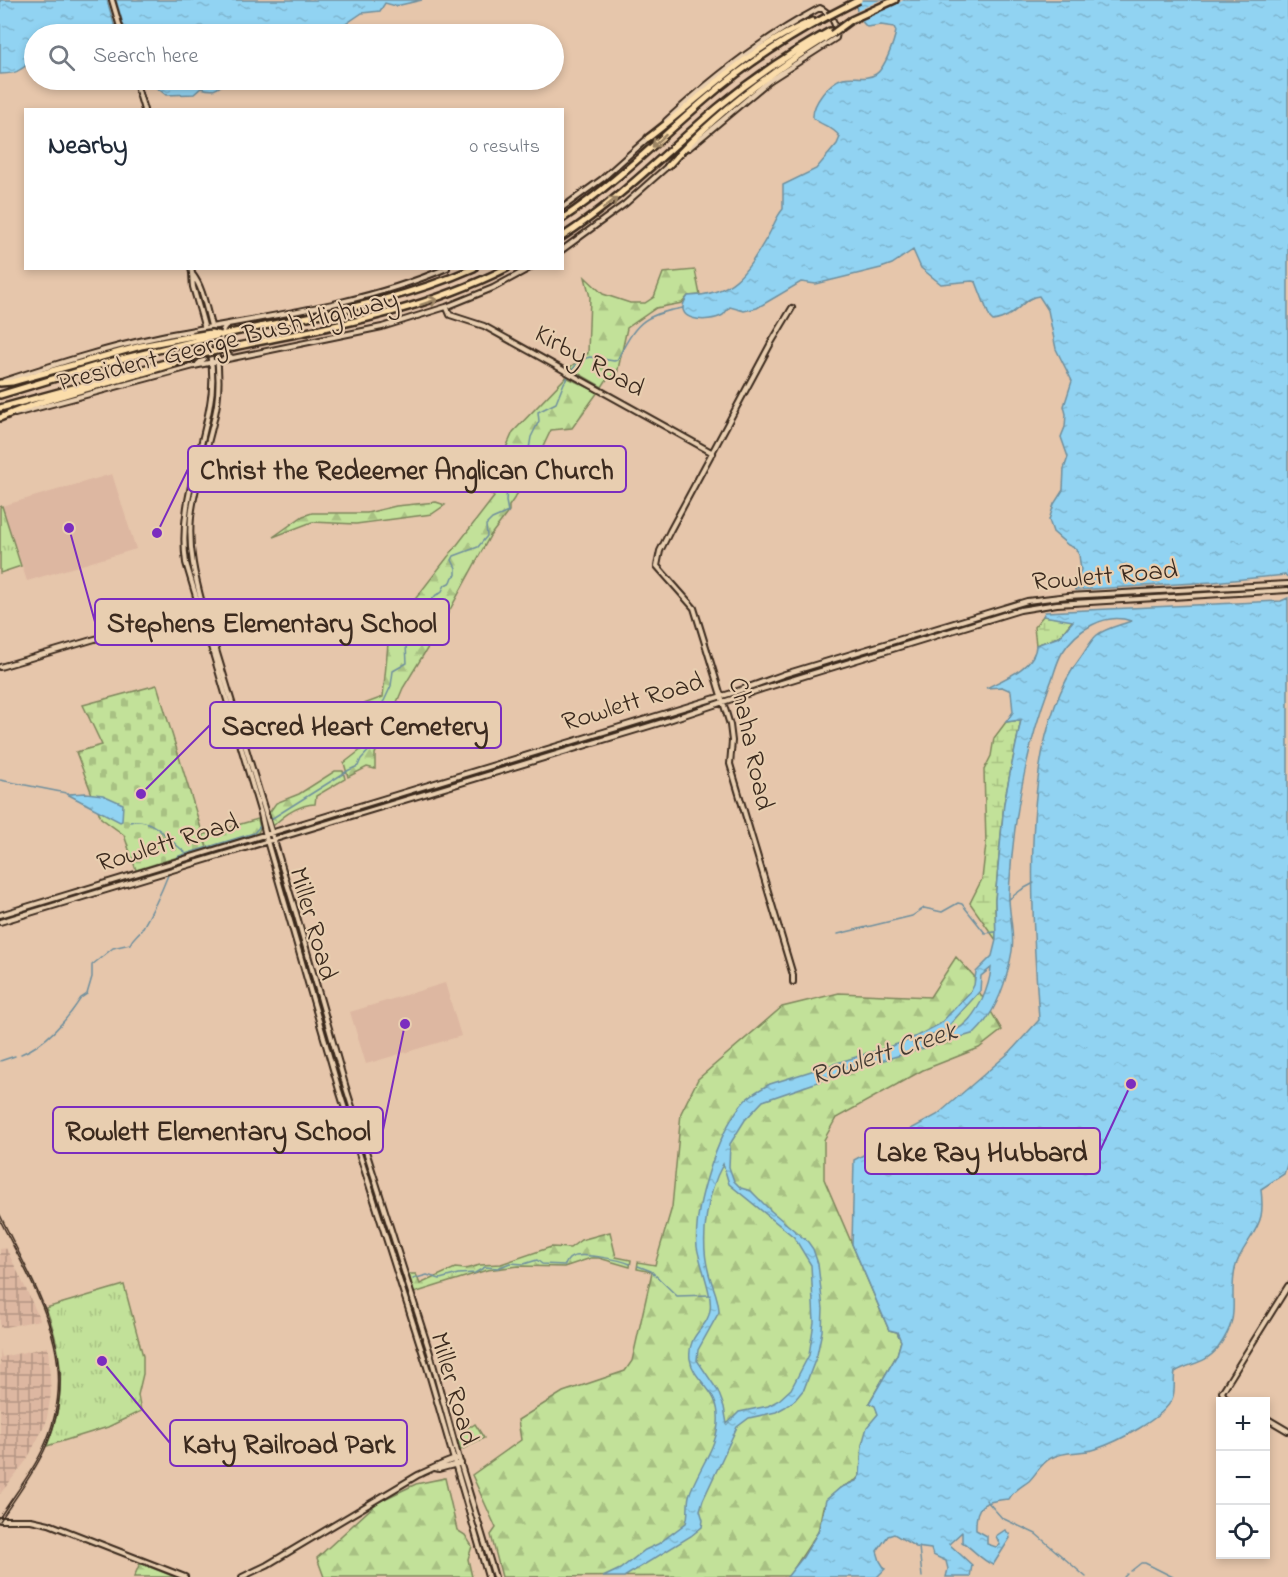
<!DOCTYPE html>
<meta charset="utf-8">
<style>
:root{--surface:#fff;--page:#f2f2f3;--text:#1f2937;--muted:#747a83;--line:#e0e1e3}
body{margin:0;font-family:"Indie Flower",sans-serif;background:var(--page);color:var(--text)}
.controls{position:absolute;right:18px;bottom:18px;display:grid;overflow:hidden;border-radius:0px;box-shadow:0 3px 9px #0003}
.controls button{width:54px;height:54px;display:grid;place-items:center;padding:0;border:0;border-bottom:2px solid var(--line);background:var(--surface);color:var(--text);font:30px sans-serif}
.list{margin:0;padding:0;list-style:none}
h2{display:flex;justify-content:space-between;align-items:center;height:78px;margin:0;padding:0 24px;font-size:26px}
h2 small{font-size:20px;font-weight:400;color:var(--muted)}
.icon{flex:none;width:33px;height:33px;fill:none;stroke:currentColor;stroke-width:2;stroke-linecap:round;stroke-linejoin:round}
.map{position:relative;flex:none;width:1288px;height:1577px;overflow:hidden}
.search{position:absolute;background:var(--surface);box-shadow:0 3px 9px #0003;left:24px;top:24px;width:540px;height:66px;display:flex;align-items:center;gap:15px;box-sizing:border-box;padding:0 21px;border-radius:33px;color:var(--muted);font-size:22px}
.panel{position:absolute;background:var(--surface);box-shadow:0 3px 9px #0003;left:24px;top:108px;width:540px;height:162px;border-radius:0px}
.map>svg:first-child{display:block}
</style>
<div class="map">
<svg width="1288" height="1577" viewBox="0 0 1288 1577">
<defs>
<pattern id="industrial-grid" width="8" height="8" patternUnits="userSpaceOnUse" patternTransform="scale(1.5)"><rect width="8" height="8" fill="#ddb7a1"/><path d="M0 4h8M4 0v8" fill="none" stroke="#b49583"/></pattern>
<pattern id="forest-firs" width="22" height="20" patternUnits="userSpaceOnUse" patternTransform="scale(1.5)"><rect width="22" height="20" fill="#c2e199"/><path d="M5 1l3.5 6h-7zM16 11l3.5 6h-7z" fill="#a8c183"/></pattern>
<pattern id="wetland-marsh" width="20" height="14" patternUnits="userSpaceOnUse" patternTransform="scale(1.5)"><rect width="20" height="14" fill="#c2e199"/><path d="M1 5h8M5 5V1M11 12h8M15 12V8" fill="none" stroke="#a8c183"/></pattern>
<pattern id="cemetery-stones" width="16" height="16" patternUnits="userSpaceOnUse" patternTransform="scale(1.5)"><rect width="16" height="16" fill="#c2e199"/><path d="M2 7V4a2 2 0 0 1 4 0v3zM10 15v-3a2 2 0 0 1 4 0v3z" fill="#a8c183"/></pattern>
<pattern id="park-tufts" width="24" height="20" patternUnits="userSpaceOnUse" patternTransform="scale(1.5)"><rect width="24" height="20" fill="#c2e199"/><path d="M3 7l-1-3M5 7V3M7 7l1-3M15 17l-1-3M17 17v-4M19 17l1-3" fill="none" stroke="#a8c183"/></pattern>
<pattern id="water-ripples" width="26" height="14" patternUnits="userSpaceOnUse" patternTransform="scale(1.5)"><rect width="26" height="14" fill="#91d3f2"/><path d="M2 4q2-2 4 0t4 0M15 11q2-2 4 0t4 0" fill="none" stroke="#7eb5cf"/></pattern>
</defs>
<rect width="100%" height="100%" fill="#e6c6ab"/>
<filter id="ink" filterUnits="userSpaceOnUse"><feTurbulence type="fractalNoise" baseFrequency=".0167" numOctaves="2"/><feDisplacementMap in="SourceGraphic" scale="12" xChannelSelector="R" yChannelSelector="G"/><feConvolveMatrix kernelMatrix="1 2 1 2 8 2 1 2 1" color-interpolation-filters="sRGB"/></filter>
<g filter="url(#ink)">
<!-- built -->
<path fill="#ddb7a1" d="M112,474L136,549L27,581L2,506Z
M445,983L461,1036L366,1064L350,1012Z"/>
<!-- industrial -->
<path fill="url(#industrial-grid)" d="M6,1248L26,1289L40,1320L0,1328V1249Z
M48,1347L51,1394L46,1423L26,1461L0,1494V1350L2,1357Z"/>
<!-- forest -->
<path fill="url(#forest-firs)" stroke="#7e865c" stroke-width="1.5" d="M695,270L700,295L688,296L682,303L656,308L627,328L617,374L607,379L602,387L569,368L588,353L590,297L585,277L603,294L630,303H645L654,297L663,273Z
M566,377L598,392L572,428L551,430L528,478L509,506V511L490,536L441,626L403,688L375,754V769L367,767L348,777L344,763L362,749L356,707L383,697L389,633L494,497L487,491L513,432Z
M436,502L445,505L432,514L356,524L312,522L273,537L303,516L312,513H367L396,506Z
M335,771H343L345,779L316,796L315,804C298,805 285,814 273,826L269,813L276,803L299,794Z
M258,819L260,828L258,833L207,848L203,835Z
M956,957L974,976L975,985L1002,1030L979,1048L923,1070L836,1118L824,1140V1179L889,1330L897,1332L901,1341L897,1355L869,1403L876,1406L878,1414L862,1445L860,1475L856,1480L840,1488L823,1507L818,1532L789,1576L502,1577L491,1535L496,1528L472,1475L521,1440L518,1420L563,1392L625,1371L632,1361L652,1272L637,1269L638,1262L655,1265L672,1207L681,1113L698,1079L782,1007L839,993L930,997Z
M610,1232L616,1257L631,1260L630,1267L599,1258H591L564,1267L519,1266L487,1270L414,1293L409,1274H416L420,1284L455,1268L465,1269L480,1265L501,1264L551,1247L570,1248L581,1240Z
M445,1478L457,1530L465,1535L472,1546L468,1559L472,1577H324L317,1558L378,1502L416,1484Z
M140,1563L175,1577H134Z"/>
<!-- wetland -->
<path fill="url(#wetland-marsh)" stroke="#7e865c" stroke-width="1.5" d="M1043,616L1073,620L1059,637L1036,645L1034,627Z
M1021,720L1004,803L995,900L996,940L970,903L982,879L986,844L984,770L991,756L994,738L1006,722Z"/>
<!-- cemetery -->
<path fill="url(#cemetery-stones)" stroke="#7e865c" stroke-width="1.5" d="M157,685L207,848L136,870L124,835L101,818L76,752L102,745L83,705Z"/>
<!-- park -->
<path fill="url(#park-tufts)" stroke="#7e865c" stroke-width="1.5" d="M2,506L21,566L0,573V507Z
M124,1285L143,1356V1374L138,1395L141,1411L108,1427L47,1446C66,1397 64,1356 46,1308Z
M475,1424L484,1438L461,1450L458,1441L469,1426H472Z"/>
<!-- water -->
<path fill="url(#water-ripples)" stroke="#6f8f9d" stroke-width="1.5" fill-rule="evenodd" d="M0,0H107L117,34H34V61C27,62 28,65 21,69C16,73 7,74 0,74Z
M116,0H422L396,6L385,3L380,11L362,13L331,34H126Z
M857,0H1288V577L1285,575L1213,582L1075,590L1074,586L1081,570L1079,555L1075,548L1068,545L1053,532L1049,520L1054,504L1063,490L1064,469L1068,457L1061,437L1065,427L1066,414L1064,406L1072,381L1056,349L1048,310L1039,296C1023,297 1016,318 993,321L990,318L976,282L972,281L941,284L921,268L913,250L892,264L881,268L816,284L801,282L757,308L744,311L730,307C727,310 725,313 723,315C708,324 669,321 688,296C735,295 747,271 769,234C774,225 776,217 783,209V185L816,169L837,144L840,137C833,126 822,126 813,118C812,104 829,82 843,78C854,75 865,81 876,74C885,68 894,42 896,31L894,27L881,25L867,27C858,18 855,12 857,0Z
M76,80H130L131,81L127,85C120,84 112,81 105,82C87,86 94,88 76,80Z
M147,80H230C216,87 219,93 201,88L194,94L166,95Z
M1288,598V1162L1284,1174L1261,1189C1262,1198 1263,1207 1261,1216C1257,1235 1239,1249 1235,1269C1228,1304 1243,1313 1218,1348C1204,1365 1191,1362 1175,1372C1173,1381 1176,1391 1172,1399C1164,1418 1117,1442 1096,1449C1082,1454 1065,1450 1051,1458C1041,1463 1037,1473 1029,1481C1021,1487 1014,1490 1009,1499C984,1502 975,1502 976,1530L987,1536V1544L996,1547L1000,1545L996,1536L1005,1530L1009,1534L1010,1538L993,1565C982,1561 972,1548 962,1542V1532L949,1544L972,1565L970,1577H946L948,1569L946,1561L933,1555L931,1549L916,1547L894,1534L888,1536L877,1551L880,1561L885,1569L877,1577H787L803,1557L818,1532L826,1500L840,1488L856,1481L860,1475L862,1445L867,1427L878,1414L875,1406L869,1403L897,1355L901,1341L897,1332L889,1330L852,1244L854,1160L937,1115L1010,1052L1039,1020C1033,919 1016,741 1081,657C1086,650 1091,640 1097,635C1106,628 1121,625 1131,621C1105,612 1076,630 1062,653C1056,663 1054,676 1049,687C1025,752 1013,823 1009,892C1008,912 1015,931 1012,951C1007,980 996,1013 975,1033L867,1065L763,1101L745,1120L730,1144L729,1167L734,1181L741,1188L751,1191L770,1210L808,1242L813,1249L818,1264L823,1309L822,1331L817,1355L804,1389L795,1400L785,1407L776,1412L749,1418L737,1427L703,1500L700,1510L703,1520L702,1527L691,1536L624,1577H603L620,1569L645,1550L658,1544L686,1523C689,1515 687,1505 689,1496C696,1472 716,1450 718,1424C721,1388 694,1384 690,1359C687,1333 708,1329 710,1310C713,1295 700,1265 697,1247C693,1208 717,1136 741,1105C749,1095 759,1090 770,1084L907,1041L940,1024L971,991L974,985L976,972L992,956L996,940L995,900L1004,803L1021,720L1006,722L1013,712L1011,691L1002,687L986,688C1002,680 1036,667 1036,645L1059,637L1073,621L1043,616L1045,612L1281,601ZM991,968C990,980 987,989 982,1000C964,1034 953,1031 919,1043L914,1047L907,1046L929,1036L943,1032L980,991L981,976ZM723,1164L729,1184L794,1237L811,1265L814,1322L809,1355L791,1389L779,1400L768,1406L739,1412L727,1424L724,1407L718,1391L697,1360L698,1350L719,1312C719,1297 711,1284 708,1270C700,1238 707,1193 723,1164Z
M86,793L103,795L123,804L122,821L120,822L67,794Z"/>
<!-- pier -->
<path fill="#e6c6ab" d="M880,0H904L858,22L853,13Z"/>
<g fill="none" stroke-linecap="round" stroke-linejoin="round">
<!-- stream -->
<path stroke="#6f8f9d" stroke-width="1.5" d="M0,780L66,793
M271,819L349,770L358,766L361,759L374,745L375,713L384,701L391,686L393,671L407,663L406,645L414,644L416,641L415,630L424,624L428,604L436,595L441,593L445,585L451,582L453,577L456,575V568L452,560L454,556L478,547L487,536L486,525L492,519L508,512L506,501L507,487L527,461L531,437L539,421L538,412L556,403L564,383L579,360L590,357L614,361L617,360C636,324 641,315 683,308
M130,822C154,816 169,841 185,852
M173,860L179,856L254,833L260,826
M1008,900L1021,890L1034,883
M838,934L912,916L924,908L942,912L958,903L962,904L985,933L996,932
M21,1054C45,1045 67,1020 81,998L87,994L92,977V965L113,948L130,944C133,937 138,935 142,929C152,912 161,893 168,875
M0,1061L15,1056
M638,1266L651,1271L677,1296L710,1295
M413,1279L427,1275L440,1279L458,1274L475,1273L485,1267L498,1268L510,1263L524,1264L537,1260L542,1264L565,1265C567,1260 570,1257 575,1256C587,1254 619,1259 630,1264
M986,1500L1002,1518L1036,1534L1086,1577
M919,1547L922,1577
M1131,1571L1141,1563H1145L1173,1577
M1124,1577L1127,1574"/>
<!-- river -->
<path stroke="#91d3f2" stroke-width="4.5" d="M902,1047L920,1045"/>
<!-- secondary casing -->
<g stroke="#3b2a1e" stroke-width="8">
<path id="secondary" d="M112,0L122,34
M135,80L144,110
M666,121C713,77 760,40 816,10L820,8C830,12 839,27 836,38L769,81L689,148
M562,208L602,179L648,138
M562,250L625,204L670,164
M191,268C193,275 192,281 193,287C204,326 218,363 210,404C201,458 178,507 186,563L261,814L267,841L339,1090L427,1367L488,1577
M193,275C202,287 205,303 209,318C217,346 221,375 217,404C211,442 195,478 191,517C188,549 195,577 203,607L296,913L346,1088L430,1353L457,1452L495,1577
M447,308L450,315L484,326L713,453
M792,308L771,343L670,531L660,551L657,566L694,608L730,725L732,741L730,764L793,975V982
M226,326L220,334C221,343 221,352 231,357
M198,364L205,358L203,339
M4,381C56,364 109,347 162,336C258,317 357,307 447,268
M15,414L194,366L382,327L446,307L493,288L530,268
M0,667L200,608
M0,915L732,693L785,674L1027,601L1068,596L1288,584
M0,922L663,722L762,689L1020,610L1057,604L1288,590
M1233,1402L1224,1396L1222,1392L1288,1286
M1266,1418L1288,1431
M435,1468L439,1469L461,1463
M0,1520H31L49,1524L185,1577
M242,1577L267,1565L418,1475C432,1469 444,1462 459,1458"/>
</g>
<!-- highway casing -->
<g stroke="#3b2a1e" stroke-width="10">
<path id="highway" d="M851,20L895,0
M648,138C701,98 749,47 812,21
M668,166C715,113 772,71 832,34
M562,219C615,184 659,139 707,98C744,66 785,39 828,16
M562,237C619,200 666,152 717,108C752,79 790,53 830,31
M221,335C307,316 393,304 474,268
M229,348C327,327 416,314 507,268
M0,383L12,382L141,346L193,336
M0,395L109,362L195,341
M0,408L180,359
M0,418C64,390 134,380 199,355"/>
</g>
<!-- secondary -->
<use href="#secondary" stroke="#e8ceb0" stroke-width="4"/>
<!-- highway -->
<use href="#highway" stroke="#fbddab" stroke-width="5"/>
<!-- tram -->
<path stroke="#3b2a1e" stroke-width="1.5" d="M0,1220C38,1296 84,1364 42,1451C31,1474 14,1495 0,1517"/>
<!-- rail -->
<path stroke="#3b2a1e" stroke-width="1.5" d="M0,1215C38,1294 86,1362 44,1451C32,1476 15,1498 0,1521"/>
<!-- highway-bridge casing -->
<g stroke="#3b2a1e" stroke-width="10" stroke-linecap="butt">
<path id="highway-bridge" d="M828,16L859,0
M832,34L851,20
M193,336L211,333L221,335
M195,341L217,336
M199,355L229,348"/>
</g>
<!-- highway-bridge -->
<use href="#highway-bridge" stroke="#fbddab" stroke-width="5"/>
</g>
<!-- one-way arrows -->
<defs><path id="oneway-shaft" d="M-6 0H5M1.5-3L5.5 0L1.5 3" fill="none" stroke-width="1.6" stroke-linecap="round" stroke-linejoin="round" transform="scale(1.5)"/></defs>
<g stroke="#9b8464">
<use href="#oneway-shaft" transform="translate(659 141) rotate(138)"/>
<use href="#oneway-shaft" transform="translate(610 203) rotate(-38)"/>
<use href="#oneway-shaft" transform="translate(429 302) rotate(-19)"/>
</g>
</g>
<g text-anchor="middle" dominant-baseline="central" stroke-width="4.5" stroke-linejoin="round" paint-order="stroke">
<!-- street labels -->
<g font-size="27" fill="#3b2a1e" stroke="#e8ceb0">
<text transform="translate(228 342) rotate(-14)">President George Bush Highway</text>
<text transform="translate(589 362) rotate(29)">Kirby Road</text>
<text transform="translate(1105 577) rotate(-5)">Rowlett Road</text>
<text transform="translate(633 703) rotate(-17)">Rowlett Road</text>
<text transform="translate(750 744) rotate(78)">Chaha Road</text>
<text transform="translate(168 844) rotate(-17)">Rowlett Road</text>
<text transform="translate(312 924) rotate(74)">Miller Road</text>
<text transform="translate(453 1389) rotate(74)">Miller Road</text>
</g>
<!-- water labels -->
<g font-size="28" font-style="italic" fill="#443b33" stroke="#e8ceb0">
<text transform="translate(884 1055) rotate(-18)">Rowlett Creek</text>
</g>
</g>
<!-- callouts -->
<path fill="none" stroke="#7b2cbf" stroke-width="2" d="M157 533L188 469M69 528L95 622M141 794L210 725M405 1024L383 1130M1131 1084L1100 1151M102 1361L170 1443"/>
<g fill="#7b2cbf" stroke="#e8ceb0" stroke-width="2">
<circle cx="157" cy="533" r="6"/>
<circle cx="69" cy="528" r="6"/>
<circle cx="141" cy="794" r="6"/>
<circle cx="405" cy="1024" r="6"/>
<circle cx="1131" cy="1084" r="6"/>
<circle cx="102" cy="1361" r="6"/>
</g>
<g fill="#e8ceb0" stroke="#7b2cbf" stroke-width="2">
<rect x="188" y="446" width="438" height="46" rx="6"/>
<rect x="95" y="599" width="354" height="46" rx="6"/>
<rect x="210" y="702" width="291" height="46" rx="6"/>
<rect x="53" y="1107" width="330" height="46" rx="6"/>
<rect x="865" y="1128" width="235" height="46" rx="6"/>
<rect x="170" y="1420" width="237" height="46" rx="6"/>
</g>
<g font-size="28" text-anchor="middle" font-weight="bold" fill="#3b2a1e">
<text x="407" y="479">Christ the Redeemer Anglican Church</text>
<text x="272" y="632">Stephens Elementary School</text>
<text x="355" y="735">Sacred Heart Cemetery</text>
<text x="218" y="1140">Rowlett Elementary School</text>
<text x="982" y="1161">Lake Ray Hubbard</text>
<text x="289" y="1453">Katy Railroad Park</text>
</g>
</svg>
<div class="controls">
<button>+</button>
<button>−</button>
<button><svg class="icon" aria-label="locate" viewBox="0 0 24 24"><circle cx="12" cy="12" r="6"/><path d="M12 2v4M12 18v4M2 12h4M18 12h4"/></svg></button>
</div>
<div class="search"><svg class="icon" aria-label="search" viewBox="0 0 24 24"><circle cx="10" cy="10" r="6"/><path d="M15 15l6 6"/></svg>Search here</div>
<section class="panel">
<h2>Nearby<small>0 results</small></h2>
<ul class="list">
</ul>
</section>
</div>
